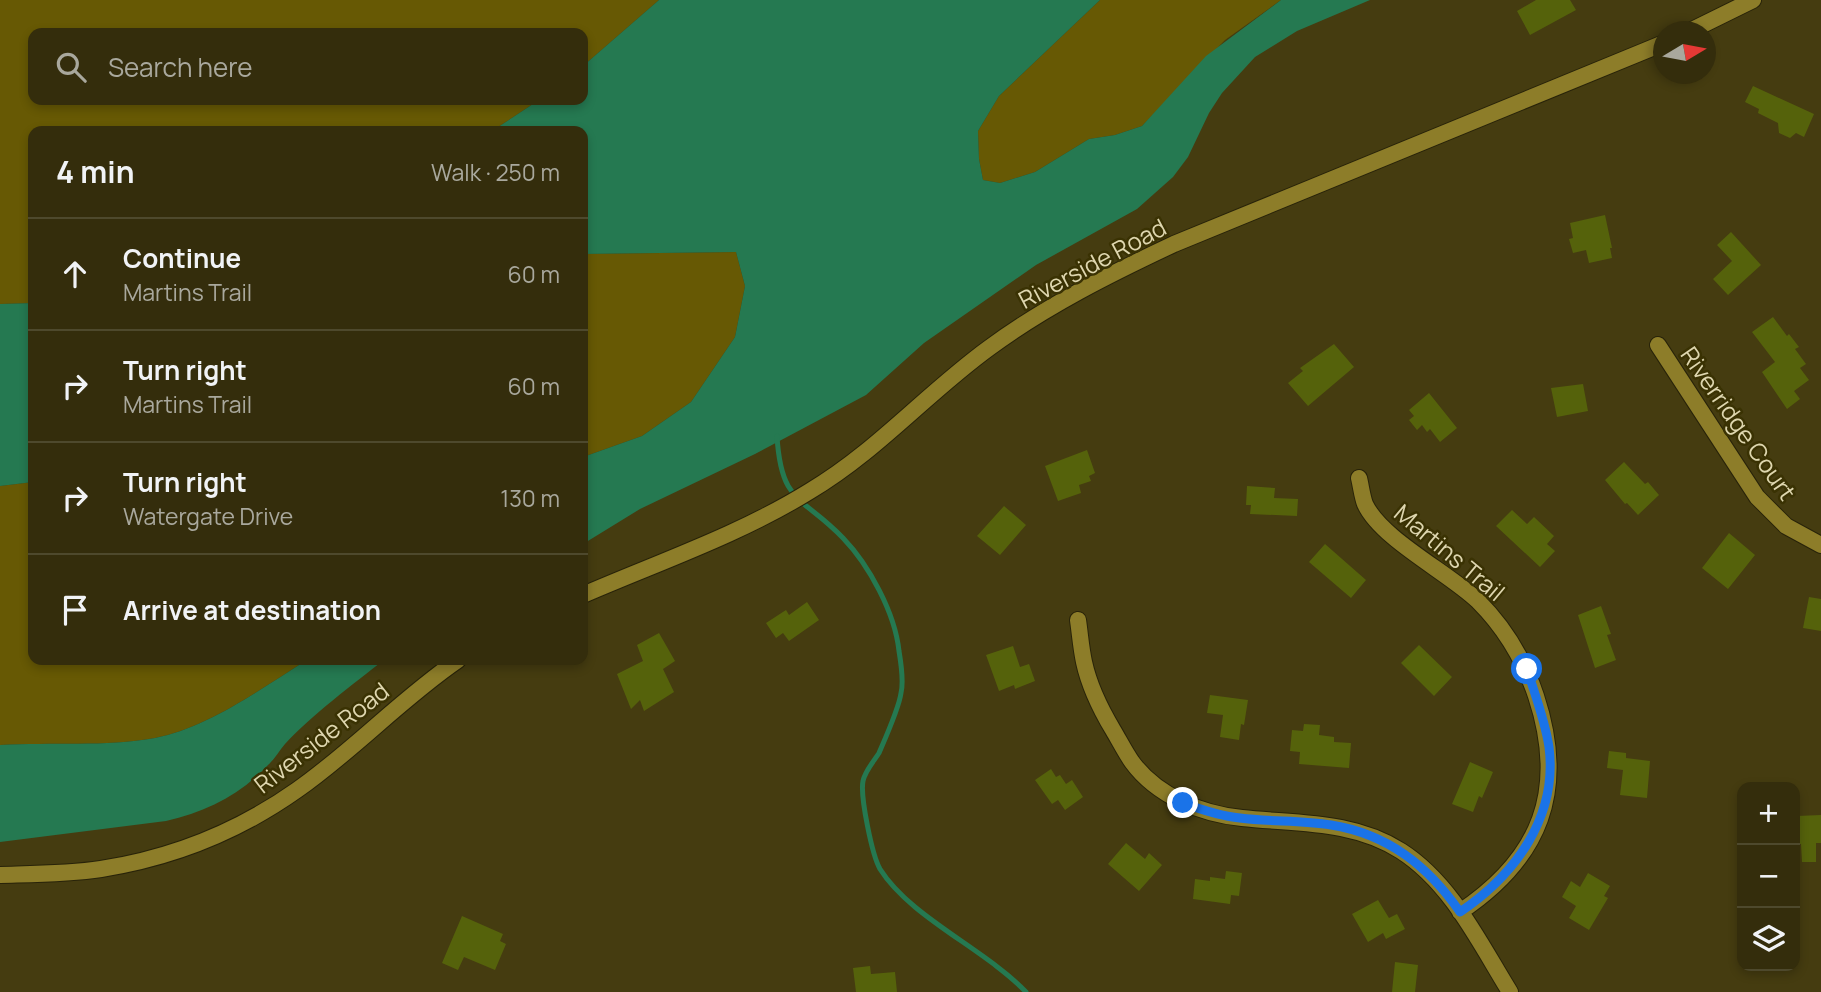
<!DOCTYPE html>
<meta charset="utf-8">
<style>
:root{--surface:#342d0c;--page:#3c3515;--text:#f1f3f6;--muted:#a9a89d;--line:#4e492d}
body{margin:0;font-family:Manrope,sans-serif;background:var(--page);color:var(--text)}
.controls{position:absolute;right:21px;bottom:21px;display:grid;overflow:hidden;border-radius:14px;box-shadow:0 4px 10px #0003}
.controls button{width:63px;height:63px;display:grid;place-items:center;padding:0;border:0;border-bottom:2px solid var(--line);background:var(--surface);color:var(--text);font:35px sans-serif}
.compass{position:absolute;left:1653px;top:21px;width:63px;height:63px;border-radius:50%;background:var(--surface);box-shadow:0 4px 10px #0003;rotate:80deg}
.stop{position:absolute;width:21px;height:21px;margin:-16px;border:5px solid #1a73e8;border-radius:50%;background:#fff}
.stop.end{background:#1a73e8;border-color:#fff;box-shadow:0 2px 7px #0008}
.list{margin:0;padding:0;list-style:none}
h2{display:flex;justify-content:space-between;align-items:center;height:91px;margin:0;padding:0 28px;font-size:30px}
h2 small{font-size:23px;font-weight:400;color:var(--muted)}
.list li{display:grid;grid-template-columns:46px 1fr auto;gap:21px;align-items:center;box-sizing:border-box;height:112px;padding:0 28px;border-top:2px solid var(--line)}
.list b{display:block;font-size:26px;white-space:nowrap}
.list p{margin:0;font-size:23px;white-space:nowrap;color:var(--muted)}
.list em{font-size:23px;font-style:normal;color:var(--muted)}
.icon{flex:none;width:38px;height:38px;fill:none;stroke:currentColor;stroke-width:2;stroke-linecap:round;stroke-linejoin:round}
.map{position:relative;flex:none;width:1821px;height:992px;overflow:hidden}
.search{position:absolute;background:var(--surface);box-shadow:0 4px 10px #0003;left:28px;top:28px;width:560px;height:77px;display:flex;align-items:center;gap:18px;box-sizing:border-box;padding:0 24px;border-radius:14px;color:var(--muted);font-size:26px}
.panel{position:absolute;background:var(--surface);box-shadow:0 4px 10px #0003;left:28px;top:126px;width:560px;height:539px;border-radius:14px}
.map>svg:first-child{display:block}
</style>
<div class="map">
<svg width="1821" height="992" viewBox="0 0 1821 992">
<rect width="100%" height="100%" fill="#453c10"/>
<!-- green -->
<path fill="#675904" d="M0,0H659L583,66V33H33V100H539L492,131H33V303L0,304Z
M1100,0H1281L1225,40L1142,126L1115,135L1089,139L1035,172L1000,183L983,180L979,159L978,131L999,96Z
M736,252L745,286L735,337L691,402L642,436L583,457V254Z
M33,482V660H307C262,688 208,728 155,738C105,747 51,742 0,745V486Z"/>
<!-- water -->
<path fill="#257951" d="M659,0H1100L999,96L978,131L979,159L983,180L1000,183L1035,172L1089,139L1115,135L1142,126L1206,56L1281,0H1370L1297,31L1255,57L1222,93L1209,113L1188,157L1173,177L1137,209L1036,265L924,343L866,395L755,454L640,509L583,544V457L642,436L691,402L735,337L745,286L736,252L583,254V131H492L539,100H583V66Z
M33,303V482L0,486V304Z
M307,660H384C353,684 312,715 285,744C279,751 275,759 268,765C240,795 206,812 166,821L0,842V745C51,742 105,747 155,738C208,728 262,688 307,660Z"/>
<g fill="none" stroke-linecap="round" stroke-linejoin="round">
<!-- stream -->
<path stroke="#257951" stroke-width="5" d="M777,436C781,505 803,496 843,538C869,565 895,613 899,651C901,663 904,681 901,693C899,708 885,739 879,753C874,761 865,771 863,781C860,796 872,855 880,869C910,917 985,949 1026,992"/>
</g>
<!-- building -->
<path fill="#55620b" d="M1536,0H1570L1576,10L1530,35L1517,11Z
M1753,86L1814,114L1804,137L1796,133L1790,138L1779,133L1778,123L1758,113L1759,109L1745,102Z
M1605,215L1612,248H1610L1612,258L1589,263L1586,250L1573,253L1569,239L1573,238L1570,223Z
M1731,232L1761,265L1728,295L1713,279L1732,261L1717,245Z
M1773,317L1787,336L1789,334L1799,347L1795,349L1806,364L1800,368L1809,380L1794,391L1800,399L1787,409L1762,372L1775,362L1752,332Z
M1334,344L1354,367L1308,406L1288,383L1303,371L1300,368Z
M1583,384L1588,411L1557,417L1551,388Z
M1429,393L1457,428L1440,442L1430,429L1427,432L1422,425L1417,430L1409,420L1414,416L1409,410Z
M1087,450L1095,473L1089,476L1091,481L1079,485L1081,493L1058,501L1045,466Z
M1624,462L1645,484L1648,482L1659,495L1638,515L1627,503L1625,504L1605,480Z
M1247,486L1275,488L1274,498L1298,499L1297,516L1250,514L1251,505H1246Z
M1004,506L1026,525L1000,555L977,536Z
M1512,510L1527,524L1534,517L1554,536L1547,544L1555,551L1540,567L1496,526Z
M1729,533L1755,555L1728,589L1702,568Z
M1325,544L1366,580L1351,598L1309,562Z
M1809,597L1821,599V631L1803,628Z
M807,602L819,620L789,641L783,633L776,638L766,623L786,610L789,615Z
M1601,606L1611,634L1607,635L1616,660L1595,668L1578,615Z
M659,633L675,661L663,669L674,692L644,711L640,700L631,709L617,674L643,661L637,645Z
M1419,645L1452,677L1434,696L1401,663Z
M1013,646L1020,667L1029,664L1035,681L1015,689L1014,685L999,691L986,655Z
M1210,695L1248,700L1244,725L1241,724L1239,740L1220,737L1223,715L1207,713Z
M1304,724L1320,725L1319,735L1334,737V742L1351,743L1349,768L1299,764L1300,752L1290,751L1292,730L1303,731Z
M1609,751L1626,753V758L1650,761L1647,798L1620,795L1623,770L1607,768Z
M1470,762L1493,772L1482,798L1479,796L1473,812L1452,804Z
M1051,769L1056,777L1060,775L1066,784L1072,780L1083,797L1065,810L1058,800L1052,804L1035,780Z
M1821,815V843H1816V862H1802L1801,844H1797V816Z
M1126,843L1145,859L1149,853L1162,865L1139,891L1108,864Z
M1226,871L1242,873L1239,896L1231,895L1230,904L1193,899L1195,879L1210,881V877L1225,879Z
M1588,873L1610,886L1604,896L1608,898L1589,930L1569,918L1576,906L1562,897L1571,881L1580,887Z
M1378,900L1389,918L1397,914L1405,929L1386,939L1383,933L1368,942L1352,914Z
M462,916L503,934L500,941L506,944L495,970L464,957L458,970L442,963Z
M1395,962L1418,965L1415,992H1392Z
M870,966L871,974L895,972L897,992H856L853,968Z"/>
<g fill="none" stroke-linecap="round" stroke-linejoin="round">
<!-- minor casing -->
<g stroke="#282309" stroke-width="18">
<path id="minor" d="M1688,32L1753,0
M1658,345L1757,497L1786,526L1821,545
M1359,478C1361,486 1362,496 1365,504C1381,539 1449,573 1478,601C1505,628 1524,660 1536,696C1567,790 1541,858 1460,912
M583,595C659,562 739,535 810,491C876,452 927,393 989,348C1046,306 1110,274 1174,244L1664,43
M1078,620C1080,634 1081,648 1084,662C1089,685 1101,710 1113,730C1119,740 1125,752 1132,762C1157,796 1201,814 1242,818C1296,824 1353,820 1401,851C1451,883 1479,942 1510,992
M0,875C34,874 68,874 101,869C171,858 239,831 297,790C353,751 401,699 458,660"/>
</g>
<!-- minor -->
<use href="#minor" stroke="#8d7d29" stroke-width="16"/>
</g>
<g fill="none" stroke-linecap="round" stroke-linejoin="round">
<!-- route -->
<path stroke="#1a73e8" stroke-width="9" d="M1183,803C1202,810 1220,816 1240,818C1270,822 1301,820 1331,825C1388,834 1428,866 1460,912C1515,875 1558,817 1549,747C1545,720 1535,695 1527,669"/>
</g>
<g text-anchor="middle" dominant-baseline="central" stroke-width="5" stroke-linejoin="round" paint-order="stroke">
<!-- street labels -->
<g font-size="24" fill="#ded6af" stroke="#3a3203">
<text transform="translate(1092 263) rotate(-28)">Riverside Road</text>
<text transform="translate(1739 423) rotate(55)">Riverridge Court</text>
<text transform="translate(1450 552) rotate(40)">Martins Trail</text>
<text transform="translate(321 737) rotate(-38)">Riverside Road</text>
</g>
</g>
</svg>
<div class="controls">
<button>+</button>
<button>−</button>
<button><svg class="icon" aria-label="layers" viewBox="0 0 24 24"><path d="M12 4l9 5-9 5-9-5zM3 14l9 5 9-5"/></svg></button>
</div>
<svg class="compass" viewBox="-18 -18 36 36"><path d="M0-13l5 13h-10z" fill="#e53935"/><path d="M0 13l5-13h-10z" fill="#a9a89d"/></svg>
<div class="stop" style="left:1527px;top:669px"></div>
<div class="stop end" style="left:1183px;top:803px"></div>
<div class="search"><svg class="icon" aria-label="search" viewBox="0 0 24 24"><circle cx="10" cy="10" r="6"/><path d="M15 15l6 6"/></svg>Search here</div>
<section class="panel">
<h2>4 min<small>Walk · 250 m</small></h2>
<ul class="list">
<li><svg class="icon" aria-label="ahead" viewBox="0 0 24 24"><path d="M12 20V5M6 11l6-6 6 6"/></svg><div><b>Continue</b><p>Martins Trail</p></div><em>60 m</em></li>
<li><svg class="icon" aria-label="right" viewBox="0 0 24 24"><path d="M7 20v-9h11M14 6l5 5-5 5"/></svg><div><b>Turn right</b><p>Martins Trail</p></div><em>60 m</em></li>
<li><svg class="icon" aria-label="right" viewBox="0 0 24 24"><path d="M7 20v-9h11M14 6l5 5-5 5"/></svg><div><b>Turn right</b><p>Watergate Drive</p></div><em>130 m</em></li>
<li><svg class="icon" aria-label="arrive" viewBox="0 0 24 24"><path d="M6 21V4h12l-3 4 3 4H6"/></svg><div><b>Arrive at destination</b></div></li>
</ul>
</section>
</div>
